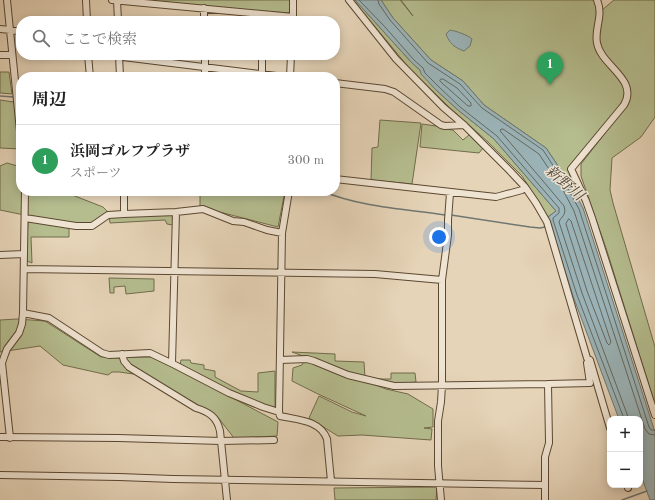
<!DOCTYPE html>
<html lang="ja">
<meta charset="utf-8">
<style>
:root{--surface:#fff;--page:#f2f2f2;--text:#222;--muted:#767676;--line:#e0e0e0;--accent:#111827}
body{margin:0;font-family:"Old Standard TT","Noto Serif JP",serif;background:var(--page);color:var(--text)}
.controls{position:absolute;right:12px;bottom:12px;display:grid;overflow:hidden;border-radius:8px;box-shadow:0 2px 10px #0003}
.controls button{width:36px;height:36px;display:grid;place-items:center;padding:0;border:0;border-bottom:1px solid var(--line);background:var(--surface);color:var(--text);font:20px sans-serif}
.you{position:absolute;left:439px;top:237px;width:14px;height:14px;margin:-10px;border:3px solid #fff;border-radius:50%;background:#1a73e8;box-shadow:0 0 0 6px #1a73e833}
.badge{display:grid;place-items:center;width:26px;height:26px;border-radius:50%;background:var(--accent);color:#fff;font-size:13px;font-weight:700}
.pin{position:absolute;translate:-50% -33px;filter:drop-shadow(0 1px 2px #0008)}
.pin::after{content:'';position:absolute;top:21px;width:14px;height:12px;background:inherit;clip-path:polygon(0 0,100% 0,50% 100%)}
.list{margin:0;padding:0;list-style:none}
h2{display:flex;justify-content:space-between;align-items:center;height:52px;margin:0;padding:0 16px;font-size:17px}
h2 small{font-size:13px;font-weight:400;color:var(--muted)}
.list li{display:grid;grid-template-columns:26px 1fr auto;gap:12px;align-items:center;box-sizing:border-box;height:72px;padding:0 16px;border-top:1px solid var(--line)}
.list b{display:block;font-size:15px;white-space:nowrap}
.list p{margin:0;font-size:13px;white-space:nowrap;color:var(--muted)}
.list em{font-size:13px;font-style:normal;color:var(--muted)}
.icon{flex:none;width:22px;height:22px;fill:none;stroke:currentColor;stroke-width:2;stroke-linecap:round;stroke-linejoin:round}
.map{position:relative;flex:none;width:655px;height:500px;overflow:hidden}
.search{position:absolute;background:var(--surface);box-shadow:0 2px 10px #0003;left:16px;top:16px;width:324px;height:44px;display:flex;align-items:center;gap:10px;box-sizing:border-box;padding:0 14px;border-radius:16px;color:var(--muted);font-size:15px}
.panel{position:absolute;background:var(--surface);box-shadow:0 2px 10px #0003;left:16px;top:72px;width:324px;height:124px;border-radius:16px}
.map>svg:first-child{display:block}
</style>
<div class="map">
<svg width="655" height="500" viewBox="0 0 655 500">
<rect width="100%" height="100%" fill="#e6d4b8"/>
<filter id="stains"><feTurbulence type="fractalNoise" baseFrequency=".005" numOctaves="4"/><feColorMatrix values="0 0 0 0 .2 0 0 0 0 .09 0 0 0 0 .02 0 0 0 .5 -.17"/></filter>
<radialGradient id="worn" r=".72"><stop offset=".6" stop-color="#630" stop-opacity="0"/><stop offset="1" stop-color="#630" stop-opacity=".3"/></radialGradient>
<!-- green -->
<path fill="#b5bd8f" stroke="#716c4a" d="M117,0H291V6L289,13Z
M353,0H355L412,63L420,70L435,89L458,110L494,139L556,211L548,217L522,176L488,142L449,107L410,69Z
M381,0H400L413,16L401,0H594L598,9L602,10L614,0H655V117L641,137L612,158L610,190L613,203L655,347V405L607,251L581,176V164L630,101L626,96L624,101L569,167L571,185L546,148L484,105L463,81L431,60L393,18Z
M0,72H9L12,94L0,93Z
M0,100L21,103V149L0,148Z
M380,120L421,123L412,184L371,180L372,148L378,147Z
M422,124L436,126L444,129L453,130L463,140L469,135L483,148L479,153L420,147Z
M7,163L21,167V191H62L103,207L110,214L88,226L63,223L0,210V166Z
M200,191H285L278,227L200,207Z
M172,213L173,225L167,224L165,220L110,223L109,216Z
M28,221L69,227V237H31L32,263L27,261L26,254Z
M109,278L154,279V291L126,294L125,286L114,287V293H110Z
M17,319L45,321L101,357H155L278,422L277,436L234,438L217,416L148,376L119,372H112L108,375L63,365L40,346L0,352V320Z
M292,352L335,354V361L364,362L365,378Z
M181,360H190L191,363L204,365V369L215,371V377L241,391L258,392V373L275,371V408L273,409L222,387L180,365Z
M304,361H313L386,389L408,394L433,409V427L424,428L432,429L431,440L362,435L338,436L309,418L319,396L352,412L366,416L318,394L292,381L293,368L302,365Z
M391,373H415L416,382L397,384L368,379H391Z
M437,487L436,500H335L334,488Z"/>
<!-- water -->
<path fill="#9bb5ba" stroke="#6f7772" d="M355,0H381L393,18L431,60L463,81L484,105L546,148L571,185L583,208L655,432V500H650L640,473V419H619L573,296L548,217L556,211L494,139L458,110L435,89L421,74L420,70L412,63Z
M450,30C456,31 468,35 472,39L470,46L464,51C455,48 449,43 446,34Z"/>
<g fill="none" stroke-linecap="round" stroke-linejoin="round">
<!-- shore -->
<path stroke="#646860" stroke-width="1" d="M359,0L385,27L414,60L423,68L425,73L438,86L460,107L497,136L559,208V213L553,218V220L577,295L623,416V419
M378,0L379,4L390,20L428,63L460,84L482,108L543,150L567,187L579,209L649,427L651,430H655
M441,79H443L457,88L471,103V106H468L442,83L440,81Z
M569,219L571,221L611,342L609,345L607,343L587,291L566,224Z
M628,419L627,414L582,293L559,222C561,216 567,216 564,206L543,181L501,132L500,130L502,129H503L539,154L563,190L574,211L645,429L649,434L655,435"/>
<!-- stream -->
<path stroke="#6f7772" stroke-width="1.5" d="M0,96L14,97
M322,191C360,207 404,209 445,215
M451,215L530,227L540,228L545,227
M622,500L647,491"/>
<!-- minor casing -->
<g stroke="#5b4832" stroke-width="8">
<path id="minor" d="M7,0L21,141
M86,0L87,21
M112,0L293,17
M117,0L118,21
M349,0L396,59L443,107L464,125L510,171L525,187L536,203L547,222L587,358L590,360L610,428
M597,0C604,16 594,28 597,43C601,66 639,79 624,105L571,169L586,201L592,218L655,415
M204,8V21
M293,21V0
M0,29L21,31
M0,55H12
M88,55L90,77
M118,55L123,57L285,77
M119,55L120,77
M205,55V77
M262,55V77
M290,77L291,55
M335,83L385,89L394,92L441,125L445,126L464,125
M335,179L496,197L522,190L525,187
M124,191V214
M289,191L282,233L279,412L280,416C298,420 320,420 327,439L331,481
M25,218L76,226H92L108,215L124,214L176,212L203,209L233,221L244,222L267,230L282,233
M0,255L24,254
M24,269L375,274L442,280
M23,313L49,318L102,353L109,355L150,353L175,365L229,393L263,407L279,412
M122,354L124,361L129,367L196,408C209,412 217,417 220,431L227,500
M280,360L307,359L314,361L348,375L394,386L548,384L590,383L587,363
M172,363L176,212
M0,437L118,438L221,441L274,440
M10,438L2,363L4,357L7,349L19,333L22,324L23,313L25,191
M0,475L119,477L173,479L545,485
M627,485L628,488
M441,500L438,466V421L441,402L442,385V280L448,235V220L450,193
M545,500V457L549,443L548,384"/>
</g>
<!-- minor -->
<use href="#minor" stroke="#efe3d1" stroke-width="6"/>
</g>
<g text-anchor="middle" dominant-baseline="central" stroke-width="3" stroke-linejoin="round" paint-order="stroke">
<!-- water labels -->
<g font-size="15" font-style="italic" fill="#4e483c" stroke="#efe3d1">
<text transform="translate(564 184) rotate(41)">新野川</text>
</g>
</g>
<rect width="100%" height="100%" filter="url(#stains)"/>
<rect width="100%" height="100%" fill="url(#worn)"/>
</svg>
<div class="controls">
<button>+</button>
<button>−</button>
</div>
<div class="you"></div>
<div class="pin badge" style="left:550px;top:85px;background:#2e9e5b">1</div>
<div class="search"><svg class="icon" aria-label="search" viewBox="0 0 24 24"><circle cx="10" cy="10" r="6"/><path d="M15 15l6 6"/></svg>ここで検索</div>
<section class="panel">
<h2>周辺<small></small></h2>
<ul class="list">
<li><span class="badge" style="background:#2e9e5b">1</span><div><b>浜岡ゴルフプラザ</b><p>スポーツ</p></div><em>300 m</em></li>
</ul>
</section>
</div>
